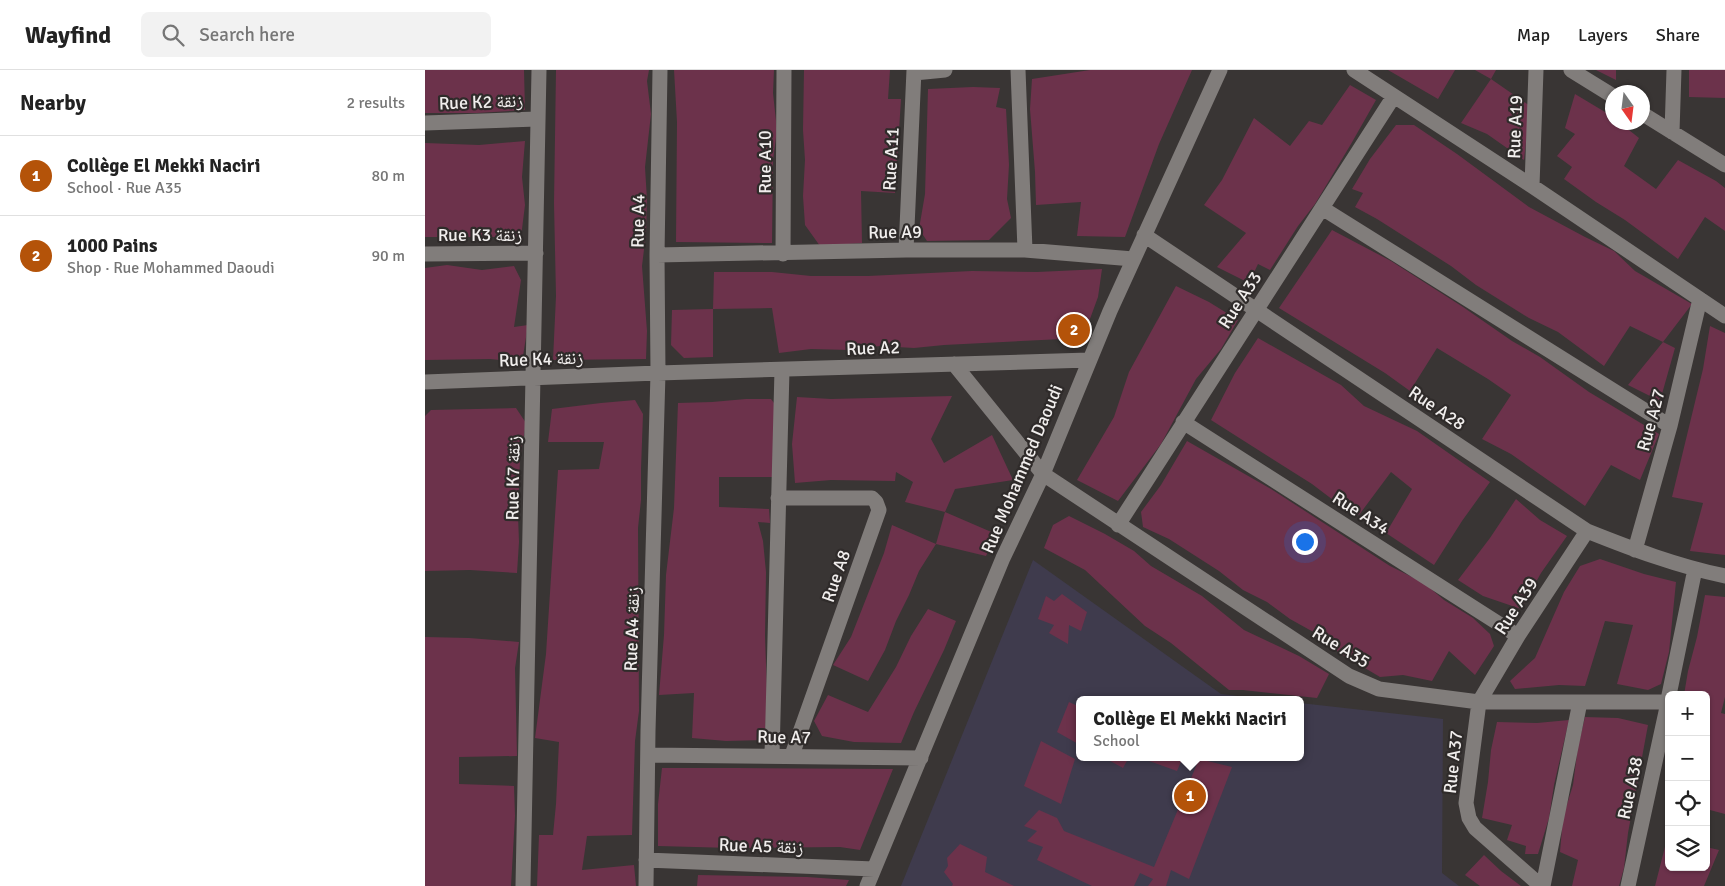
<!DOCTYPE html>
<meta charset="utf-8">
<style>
:root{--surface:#fff;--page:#f2f2f2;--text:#222;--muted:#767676;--line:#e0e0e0;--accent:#b45309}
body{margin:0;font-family:Signika,"Noto Naskh Arabic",sans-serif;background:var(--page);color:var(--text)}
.controls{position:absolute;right:15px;bottom:15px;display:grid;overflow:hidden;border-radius:8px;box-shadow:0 1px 4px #0004}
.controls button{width:45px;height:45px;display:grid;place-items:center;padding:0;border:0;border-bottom:1px solid var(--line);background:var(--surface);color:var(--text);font:25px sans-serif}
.compass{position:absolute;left:1180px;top:15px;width:45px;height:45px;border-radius:50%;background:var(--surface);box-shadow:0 1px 4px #0004;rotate:166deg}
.you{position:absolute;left:879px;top:471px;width:18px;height:18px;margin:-12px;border:4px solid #fff;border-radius:50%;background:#1a73e8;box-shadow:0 0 0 8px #1a73e833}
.badge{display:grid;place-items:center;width:32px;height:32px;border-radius:50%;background:var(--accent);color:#fff;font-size:16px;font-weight:700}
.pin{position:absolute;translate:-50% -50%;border:2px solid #fff;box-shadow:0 1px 5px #0006}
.popup{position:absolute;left:651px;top:626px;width:228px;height:65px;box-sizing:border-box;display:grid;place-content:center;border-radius:8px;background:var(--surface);filter:drop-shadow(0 1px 4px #0005);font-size:16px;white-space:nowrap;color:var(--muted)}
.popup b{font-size:19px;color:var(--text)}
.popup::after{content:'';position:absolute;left:50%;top:100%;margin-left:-10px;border:10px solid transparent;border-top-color:var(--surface)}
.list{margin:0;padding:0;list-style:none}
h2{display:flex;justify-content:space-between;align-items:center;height:65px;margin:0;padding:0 20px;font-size:21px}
h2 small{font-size:16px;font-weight:400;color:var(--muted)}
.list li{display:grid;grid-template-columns:32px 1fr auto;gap:15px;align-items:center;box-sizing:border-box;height:80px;padding:0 20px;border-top:1px solid var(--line)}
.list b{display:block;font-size:19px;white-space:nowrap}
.list p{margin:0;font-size:16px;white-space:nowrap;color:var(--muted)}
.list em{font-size:16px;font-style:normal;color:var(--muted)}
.icon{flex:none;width:28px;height:28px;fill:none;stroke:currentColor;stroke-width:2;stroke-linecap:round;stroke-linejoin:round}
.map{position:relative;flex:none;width:1300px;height:816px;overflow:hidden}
header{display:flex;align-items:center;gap:30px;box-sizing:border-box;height:70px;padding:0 25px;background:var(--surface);border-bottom:1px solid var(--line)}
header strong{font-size:24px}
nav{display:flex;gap:28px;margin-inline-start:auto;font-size:18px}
.search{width:350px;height:45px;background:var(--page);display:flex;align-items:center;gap:12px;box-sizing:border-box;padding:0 18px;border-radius:8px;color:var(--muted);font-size:19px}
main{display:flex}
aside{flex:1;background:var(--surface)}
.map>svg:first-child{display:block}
</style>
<header>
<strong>Wayfind</strong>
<div class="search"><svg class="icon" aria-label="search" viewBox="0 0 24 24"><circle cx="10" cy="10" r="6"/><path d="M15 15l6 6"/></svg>Search here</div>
<nav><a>Map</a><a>Layers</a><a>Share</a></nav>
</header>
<main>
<aside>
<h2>Nearby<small>2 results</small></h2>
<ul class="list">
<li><span class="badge">1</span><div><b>Collège El Mekki Naciri</b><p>School · Rue A35</p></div><em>80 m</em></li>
<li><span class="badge">2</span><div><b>1000 Pains</b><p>Shop · Rue Mohammed Daoudi</p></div><em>90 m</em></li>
</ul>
</aside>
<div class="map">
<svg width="1300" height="816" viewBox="0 0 1300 816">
<rect width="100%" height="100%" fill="#393534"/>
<!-- education -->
<path fill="#3f3b4d" d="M608,490L796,624L847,630H655V687H875V633L1018,649L1017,803L1034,816H476Z"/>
<!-- building -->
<path fill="#6c324b" d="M0,0H99L100,40L52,43H0Z
M131,0H224L222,11L226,44L220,97L222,130L221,163L217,196L222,261L221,289L128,290L131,226L129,133Z
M249,0H349L348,23L352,60L348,90L347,173L251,172L252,52Z
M379,0H465L463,29H476L470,123L436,121L437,173L395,176L380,155L378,126L380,90L378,60Z
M665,0H767L734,74L700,167L652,166L656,132L611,135L610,102L605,39L607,9Z
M963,0H1030L1013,29Z
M1050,0H1071L1066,9Z
M1171,0H1191V10Z
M1264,0H1300V28L1264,27Z
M1066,9L1105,36L1099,90L1062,64L1036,53Z
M925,15L951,30L926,74L890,134L873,156L845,200L833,194L824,213L792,197L821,163L779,135L797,110L829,48L865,76L884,51L897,55Z
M548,17L575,18L571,37L581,39L584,95L582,129L586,148L564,170L502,171L494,159L500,124L503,19Z
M1150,24L1185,45L1188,47V52H1194L1214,68L1199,96L1231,119L1253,90L1291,111L1300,118V161L1280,147L1253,189L1200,150L1171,132L1139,109L1147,97L1132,86L1150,64L1140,58Z
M971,55H989L1032,84L1104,137L1160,167L1189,181L1210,201L1267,234L1238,272L1205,256L1179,296L1133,262L1104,248L1051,215L1026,196L952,149L930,137L938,123L927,119L945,89Z
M100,71L97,107L100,135L96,167H0V73L54,75Z
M907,160L966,191L1038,237L1087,271L1115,287L1164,322L1234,364L1215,410L1186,395L1160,436L1086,384L1057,369L1086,325L1063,309L1012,278L985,321L960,303L854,238Z
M22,195L57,200L89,196L96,210L89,257L103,255L97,292L65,289L0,290V198Z
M677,199L673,227L658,268L519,275L489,278L455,276L425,280L386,279L354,283L347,238L288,239V287L259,288L246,275L247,240L288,239L289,202H347L386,206H443L547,201L612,202Z
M751,216L784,232L813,250L796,279L771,309L736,374L693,431L652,410L689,347L704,302Z
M1285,256L1300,263V485L1265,481L1278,433L1247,427L1278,299Z
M833,268L916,315L939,336L992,361L1065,412L1037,451L1009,495L961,463L987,419L966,402L934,445L912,433L887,414L786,350L810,303Z
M1238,272L1250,278L1235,331L1203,315Z
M527,326L506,369L519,393L567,365L588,410L530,419L520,442L480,432L488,412L471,402L470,411L406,410L370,413L367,374L372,327L406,329Z
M321,329H346L352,337L347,407H294V437L344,439L345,453L333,452L338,471L341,502L340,566L342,623L340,670L301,671L267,668L269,623L234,625L239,565L241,505L249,438L253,333L287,332Z
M210,330L218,344L216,399V430L213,458L214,641L210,671L207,765L162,766L157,800L209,795L211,816H112L114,765H128L131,734L134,672L110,668L121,584L133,400L174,399L179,372H123L127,339L176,333Z
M91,338L101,353L95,388L93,445L94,472L92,503L45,500L0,501V346L6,340Z
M762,371L846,419L965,496L999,513L1019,530L1048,548L1065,564L1069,576L1050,605L1024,581L1007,611L978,605L955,607L913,582L892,564L865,549L842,532L818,520L794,501L744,469L718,457L716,442L736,415Z
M1091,429L1115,450L1142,466L1116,503L1096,539L1058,526L1033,510L1065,468Z
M520,442L571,464L561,486L511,474Z
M644,446L680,464L709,481L726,496L777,526L819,560L874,586L904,604L892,628L818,620H804L746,573L720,556L660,500L619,478L628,455Z
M467,455L511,474L494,501L484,525L471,551L460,580L443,611L408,595L426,567L459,483Z
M1175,489L1219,504L1251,512L1244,582L1236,614L1223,620L1192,614L1208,555L1180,551L1160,616L1134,615L1090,619L1085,611L1110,588L1139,522L1155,496Z
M637,524L662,542L656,561L644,555L643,574L624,563L629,555L613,549L621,526L629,531Z
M1280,525L1300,527V627L1296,643L1300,644V744L1281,739V625H1259L1263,601L1272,567Z
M503,539L531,551L519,580L489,642L476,673L429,672L397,666L389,651L403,625L443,642L471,597L486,566Z
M0,567L44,568L94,572L90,598L92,686L34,687V714L89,716L90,746L86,816H0Z
M644,632L655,637V675L632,662Z
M1160,647L1193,648L1223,655L1203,763L1199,798L1194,816H1147L1153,790L1135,782L1138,747L1148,715L1153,676Z
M1144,650L1129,715L1124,748L1113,784H1100L1101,776L1082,770L1087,755L1057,748L1063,712L1066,680L1072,652L1112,653Z
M616,671L650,689L636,734L599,716Z
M678,687H704L698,698Z
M713,687H758L752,701Z
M774,689L807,697L764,809L746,800L741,816H723L728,809L715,803L709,816H667L612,790L618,777L602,771L612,761L599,756L614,740L632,748L639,761L729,797Z
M237,698H311L468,699L435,780L415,777L307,778L233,776V734Z
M1243,765L1244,797H1281V777L1294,780L1279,816H1230Z
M535,774L562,787L560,802L589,816H527L528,814L519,802L523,796L522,788Z
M1059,785L1076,801L1096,816H1055L1040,805Z
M273,805L382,807L424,810L421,816H272Z"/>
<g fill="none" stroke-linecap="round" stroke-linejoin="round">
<!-- street -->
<path stroke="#817d7b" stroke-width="15" d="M593,0L600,180
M929,0L1107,116L1300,246
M1146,0L1188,26
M489,3L520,0
M1218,44L1300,95
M0,53L112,49
M1247,62L1249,0
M1107,116L1111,0
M897,138L1245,356
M719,165L1162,461C1207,479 1252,496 1300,506
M481,180L489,0
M0,184L111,183
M358,184L359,0
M232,185L481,180H600L708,189
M529,294L618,404L924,606L954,619L1054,632H1243
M0,312L233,303L664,290
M758,352L1093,566
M353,428H447L451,432L454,440L367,685
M693,455L969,26
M1210,480L1245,356L1275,229
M1244,625L1270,499
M223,685L496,688
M347,685L357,300
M221,790L449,799
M98,816L114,0
M221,816L223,661L233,303L232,185L235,0
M442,816L578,488L618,404L685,241L795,0
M1116,816L1050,758L1044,748L1041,733L1054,632L1093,566L1162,461
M1118,816L1155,632
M1203,816L1244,628"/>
</g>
<g text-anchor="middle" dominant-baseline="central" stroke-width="4.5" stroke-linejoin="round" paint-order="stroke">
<!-- street labels -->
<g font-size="18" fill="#f1eeed" stroke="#2f2b2a">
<text transform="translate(56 32) rotate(-2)">Rue K2 زنقة</text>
<text transform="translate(1090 57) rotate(-88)">Rue A19</text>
<text transform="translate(466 89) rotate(-87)">Rue A11</text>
<text transform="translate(340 92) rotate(-90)">Rue A10</text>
<text transform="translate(213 151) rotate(-89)">Rue A4</text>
<text transform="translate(470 162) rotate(-1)">Rue A9</text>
<text x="55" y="165">Rue K3 زنقة</text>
<text transform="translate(815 230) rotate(-57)">Rue A33</text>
<text transform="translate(448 278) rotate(-2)">Rue A2</text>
<text transform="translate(116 289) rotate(-2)">Rue K4 زنقة</text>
<text transform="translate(1012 338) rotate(34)">Rue A28</text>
<text transform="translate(1226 350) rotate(-75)">Rue A27</text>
<text transform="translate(597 399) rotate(-67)">Rue Mohammed Daoudi</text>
<text transform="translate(88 408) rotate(-89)">Rue K7 زنقة</text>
<text transform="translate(936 443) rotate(33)">Rue A34</text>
<text transform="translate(411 506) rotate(-71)">Rue A8</text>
<text transform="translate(1091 536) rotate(-57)">Rue A39</text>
<text transform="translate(207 559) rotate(-88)">Rue A4 زنقة</text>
<text transform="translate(916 577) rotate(31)">Rue A35</text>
<text transform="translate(359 667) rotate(1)">Rue A7</text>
<text transform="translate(1028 692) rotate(-84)">Rue A37</text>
<text transform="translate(1205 718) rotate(-78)">Rue A38</text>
<text transform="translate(336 776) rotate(2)">Rue A5 زنقة</text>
</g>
</g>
</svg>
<div class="controls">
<button>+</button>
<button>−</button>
<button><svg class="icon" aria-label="locate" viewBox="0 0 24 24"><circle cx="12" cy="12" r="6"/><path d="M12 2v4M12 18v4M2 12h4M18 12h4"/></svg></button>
<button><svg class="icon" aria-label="layers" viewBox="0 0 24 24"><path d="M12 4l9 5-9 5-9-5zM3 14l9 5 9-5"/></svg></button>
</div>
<svg class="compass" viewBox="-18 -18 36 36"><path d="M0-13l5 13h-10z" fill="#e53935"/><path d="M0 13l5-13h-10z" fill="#767676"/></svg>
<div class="you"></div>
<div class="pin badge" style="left:765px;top:726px">1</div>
<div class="popup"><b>Collège El Mekki Naciri</b>School</div>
<div class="pin badge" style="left:649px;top:260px">2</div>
</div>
</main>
